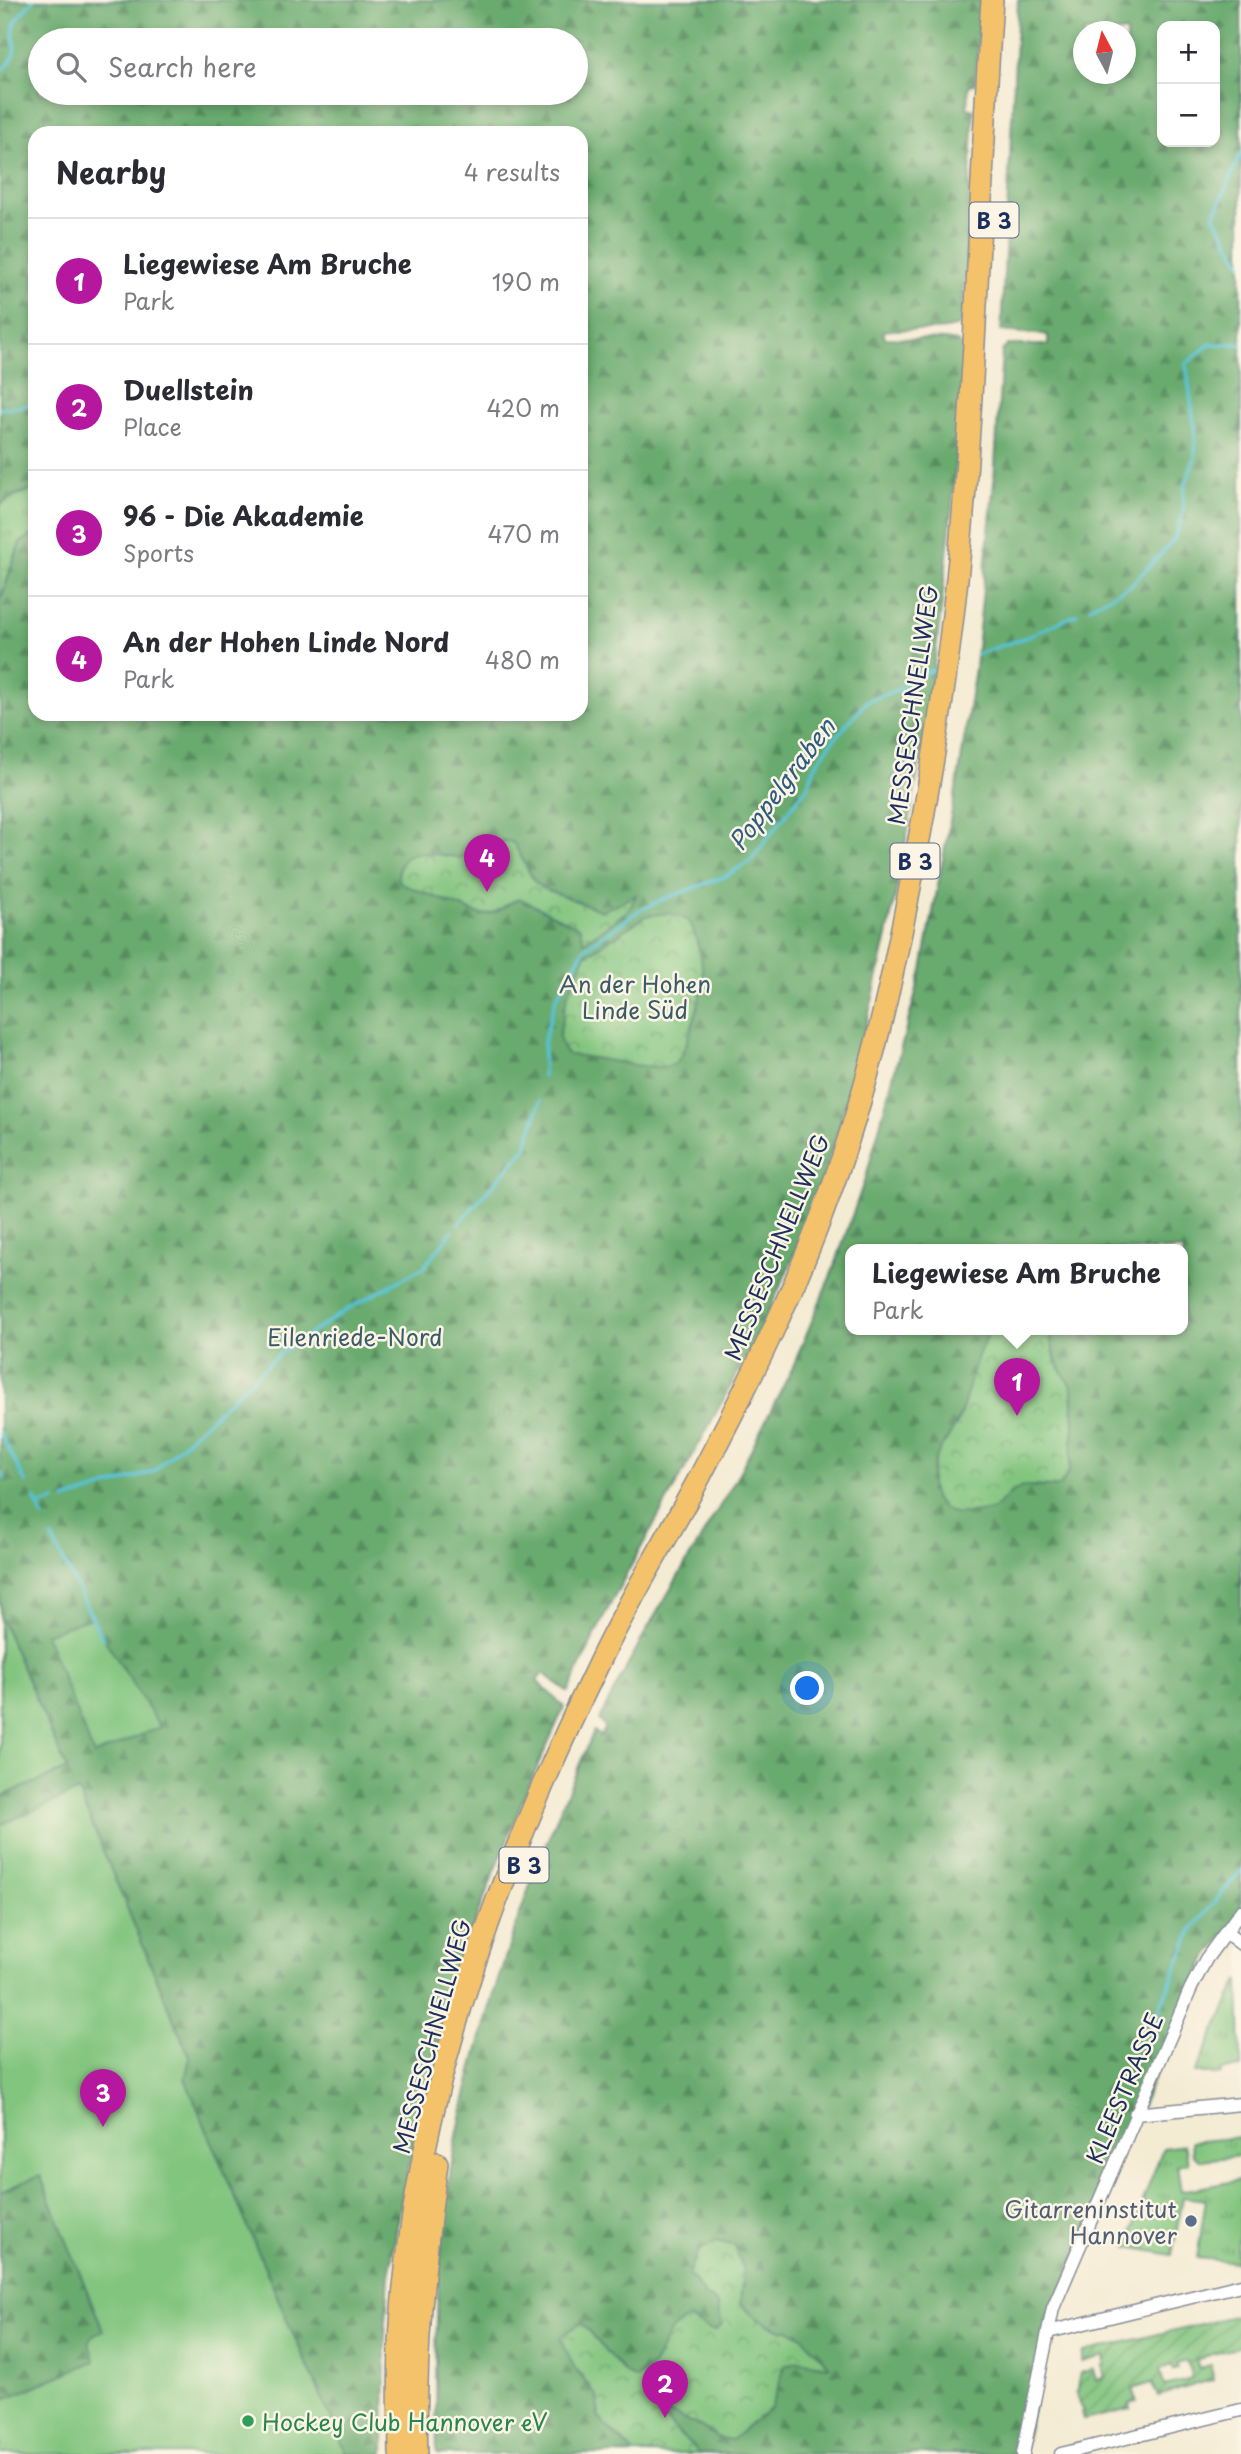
<!DOCTYPE html>
<meta charset="utf-8">
<style>
:root{--surface:#fff;--page:#f7f7f7;--text:#2b2b33;--muted:#7c7c81;--line:#e1e1e2;--accent:#b5179e}
body{margin:0;font-family:"Playpen Sans",sans-serif;background:var(--page);color:var(--text)}
.controls{position:absolute;right:21px;top:21px;display:grid;overflow:hidden;border-radius:14px;box-shadow:0 4px 10px #0003}
.controls button{width:63px;height:63px;display:grid;place-items:center;padding:0;border:0;border-bottom:2px solid var(--line);background:var(--surface);color:var(--text);font:35px sans-serif}
.compass{position:absolute;left:1073px;top:21px;width:63px;height:63px;border-radius:50%;background:var(--surface);box-shadow:0 4px 10px #0003;rotate:353deg}
.you{position:absolute;left:808px;top:1689px;width:24px;height:24px;margin:-18px;border:5px solid #fff;border-radius:50%;background:#1a73e8;box-shadow:0 0 0 10px #1a73e833}
.badge{display:grid;place-items:center;width:46px;height:46px;border-radius:50%;background:var(--accent);color:#fff;font-size:23px;font-weight:700}
.pin{position:absolute;translate:-50% -58px;filter:drop-shadow(0 2px 4px #0008)}
.pin::after{content:'';position:absolute;top:37px;width:24px;height:21px;background:inherit;clip-path:polygon(0 0,100% 0,50% 100%)}
.popup{position:absolute;left:845px;top:1244px;width:343px;height:91px;box-sizing:border-box;display:grid;place-content:center;border-radius:14px;background:var(--surface);filter:drop-shadow(0 2px 5px #0005);font-size:23px;white-space:nowrap;color:var(--muted)}
.popup b{font-size:26px;color:var(--text)}
.popup::after{content:'';position:absolute;left:50%;top:100%;margin-left:-14px;border:14px solid transparent;border-top-color:var(--surface)}
.list{margin:0;padding:0;list-style:none}
h2{display:flex;justify-content:space-between;align-items:center;height:91px;margin:0;padding:0 28px;font-size:30px}
h2 small{font-size:23px;font-weight:400;color:var(--muted)}
.list li{display:grid;grid-template-columns:46px 1fr auto;gap:21px;align-items:center;box-sizing:border-box;height:126px;padding:0 28px;border-top:2px solid var(--line)}
.list b{display:block;font-size:26px;white-space:nowrap}
.list p{margin:0;font-size:23px;white-space:nowrap;color:var(--muted)}
.list em{font-size:23px;font-style:normal;color:var(--muted)}
.icon{flex:none;width:38px;height:38px;fill:none;stroke:currentColor;stroke-width:2;stroke-linecap:round;stroke-linejoin:round}
.map{position:relative;flex:none;width:1241px;height:2454px;overflow:hidden}
.search{position:absolute;background:var(--surface);box-shadow:0 4px 10px #0003;left:28px;top:28px;width:560px;height:77px;display:flex;align-items:center;gap:18px;box-sizing:border-box;padding:0 24px;border-radius:38px;color:var(--muted);font-size:26px}
.panel{position:absolute;background:var(--surface);box-shadow:0 4px 10px #0003;left:28px;top:126px;width:560px;height:595px;border-radius:21px}
.map>svg:first-child{display:block}
</style>
<div class="map">
<svg width="1241" height="2454" viewBox="0 0 1241 2454">
<defs>
<pattern id="grass-tufts" width="24" height="20" patternUnits="userSpaceOnUse" patternTransform="scale(1.75)"><rect width="24" height="20" fill="#82c57f"/><path d="M3 7l-1-3M5 7V3M7 7l1-3M15 17l-1-3M17 17v-4M19 17l1-3" fill="none" stroke="#6aa06b"/></pattern>
<pattern id="forest-firs" width="22" height="20" patternUnits="userSpaceOnUse" patternTransform="scale(1.75)"><rect width="22" height="20" fill="#69aa6e"/><path d="M5 1l3.5 6h-7zM16 11l3.5 6h-7z" fill="#568b5e"/></pattern>
<pattern id="park-crowns" width="20" height="18" patternUnits="userSpaceOnUse" patternTransform="scale(1.75)"><rect width="20" height="18" fill="#82c57f"/><path d="M2 6a3 3 0 1 1 6 0M12 15a3 3 0 1 1 6 0" fill="none" stroke="#6aa06b"/></pattern>
<pattern id="garden-furrows" width="10" height="10" patternUnits="userSpaceOnUse" patternTransform="scale(1.75)"><rect width="10" height="10" fill="#82c57f"/><path d="M-1 1l2-2M0 10L10 0M9 11l2-2" fill="none" stroke="#6aa06b"/></pattern>
</defs>
<rect width="100%" height="100%" fill="#fcf5e5"/>
<filter id="ink" filterUnits="userSpaceOnUse"><feTurbulence type="fractalNoise" baseFrequency=".0143" numOctaves="2"/><feDisplacementMap in="SourceGraphic" scale="14" xChannelSelector="R" yChannelSelector="G"/><feConvolveMatrix kernelMatrix="1 2 1 2 8 2 1 2 1" color-interpolation-filters="sRGB"/></filter>
<filter id="wash" filterUnits="userSpaceOnUse"><feTurbulence type="fractalNoise" baseFrequency=".00686" numOctaves="4" result="noise"/><feDisplacementMap in="SourceGraphic" scale="28" xChannelSelector="R" yChannelSelector="G"/><feGaussianBlur stdDeviation="1.57" result="paint"/><feColorMatrix in="noise" values="0 0 0 0 0 0 0 0 0 0 0 0 0 0 0 0 0 1.4 0 .05"/><feComposite in="paint" operator="in"/></filter>
<g filter="url(#wash)">
<rect width="100%" height="100%" fill="#f4ebd3"/>
<!-- grass -->
<path fill="url(#grass-tufts)" stroke="#4e7a6e" stroke-width="2" d="M35,489V533L20,543L0,601V505L13,496Z
M1239,1980L1241,2068L1221,2070V2074L1212,2075L1211,2073H1195Z
M1241,2137V2156L1200,2160L1192,2154L1191,2142Z
M1184,2145L1188,2163L1177,2165L1181,2191L1241,2180V2215L1236,2262L1197,2258L1206,2200L1183,2197L1172,2255L1128,2247L1141,2206L1163,2148Z"/>
<!-- forest -->
<path fill="url(#forest-firs)" stroke="#426c66" stroke-width="2" fill-rule="evenodd" d="M0,0H981L975,84L969,85L967,108L974,110L962,319L958,326C935,334 908,327 883,331L885,338L945,340L957,342L964,349C951,568 924,784 873,997C851,1087 827,1178 791,1262C742,1376 676,1481 618,1590C600,1623 584,1658 568,1692L543,1673L537,1681L564,1707L524,1797L462,1955L421,2108L402,2198L389,2276L385,2337L384,2454H347L290,2327L185,2079L190,2058L78,1791L0,1825V1797L67,1769L0,1617V601L20,543L35,533V714H581V133H35V489L13,496L0,505ZM40,40H576V93H40ZM503,841L512,842L534,881L542,888L602,911L635,896L580,928L521,899C504,902 503,914 482,915L404,885L399,880C397,837 441,859 463,857C478,856 490,849 503,841ZM646,916L703,975L697,1010L682,1054L582,1055L585,956Z
M1018,0H1241V1911L1206,1959L1053,2308L1023,2454H699L661,2415L667,2412L700,2426L717,2437L771,2408L785,2365L799,2361L828,2366L783,2331L759,2320L740,2303L743,2269L705,2295L717,2304L722,2325L715,2331L707,2329L689,2318C684,2322 675,2325 671,2331C657,2350 661,2366 635,2379L624,2372L581,2323L574,2367L597,2396L599,2418L635,2454H437C435,2360 435,2266 450,2174C466,2077 496,1980 529,1888C548,1835 572,1783 594,1731L601,1736L605,1728L599,1720L604,1710L647,1629L736,1479L792,1369L835,1265L867,1173L922,970L960,768L975,668L994,482L1002,351L1008,345H1048V335L1001,331ZM1162,26H1215V142H1162ZM1084,32H1126V74H1084ZM851,1250H1183V1330H1048L1056,1362L1072,1388L1074,1426L1069,1471L1060,1486C1048,1489 1037,1485 1025,1487C1012,1488 1001,1501 992,1509L930,1491L936,1458L954,1429L964,1405L978,1358L991,1330H851Z
M40,2175L103,2330L95,2361L0,2401V2192Z"/>
<!-- park -->
<path fill="url(#park-crowns)" stroke="#4e7a6e" stroke-width="2" d="M503,841L513,842L534,881L542,888L602,911L636,895L629,910L584,942L580,928L521,899C504,901 503,914 482,915L404,885L398,880C397,837 441,859 463,857C478,856 490,849 503,841Z
M668,913C674,915 683,917 688,921C696,929 703,965 703,977C702,993 687,1054 675,1063C660,1075 592,1055 569,1055L564,1051L559,1037L567,996L585,956L646,916Z
M991,1330H1048L1056,1362L1072,1388L1074,1426L1069,1471L1060,1486C1047,1489 1034,1484 1022,1487C1009,1490 1003,1503 993,1509C987,1512 956,1515 950,1512C928,1504 928,1478 936,1458C941,1445 952,1434 958,1421C970,1392 973,1356 991,1330Z
M717,2241L735,2246L743,2269L740,2304L759,2320L783,2331L788,2329L803,2337L829,2366L799,2361L785,2365L771,2408L731,2440L717,2437L700,2426L667,2412L662,2416L699,2454H635L599,2418L597,2396L574,2367L560,2337L581,2323L624,2372L635,2379C661,2366 657,2350 671,2331C675,2325 684,2322 689,2318L707,2329L715,2331L722,2325L717,2304L705,2295L688,2274L699,2251Z"/>
<!-- garden -->
<path fill="url(#garden-furrows)" stroke="#4e7a6e" stroke-width="2" fill-rule="evenodd" d="M1241,2314V2346L1196,2359L1199,2368L1210,2365L1214,2379L1158,2396L1152,2383L1132,2389L1137,2402L1130,2404L1131,2409L1083,2420L1081,2412L1083,2411L1076,2392L1078,2391L1080,2373L1093,2369L1096,2380L1105,2377L1102,2366L1105,2365L1104,2356L1082,2362L1084,2352ZM1187,2361L1192,2379L1164,2386L1160,2369L1171,2365L1173,2370L1178,2369L1177,2364Z"/>
<!-- pitch -->
<path fill="#82c57f" stroke="#4e7a6e" stroke-width="2" d="M0,1617L67,1769L0,1797Z
M91,1618L160,1727L94,1755L45,1634Z
M78,1791L190,2058L185,2079L290,2327L347,2454H0V2401L95,2361L88,2342L93,2335L103,2330L40,2175L0,2192V1825Z"/>
<g fill="none" stroke-linecap="round" stroke-linejoin="round">
<!-- stream -->
<path stroke="#58c3d3" stroke-width="3.5" d="M0,71C25,56 9,39 15,24C18,15 28,7 33,0
M1241,153L1214,216L1241,263
M0,409L35,404
M1090,607L1131,585L1174,540L1183,512L1184,488L1195,457V431L1186,364L1210,344H1241
M977,654L1024,638L1077,614
M543,1076L544,1040L556,998L585,948L640,910L664,899L726,876L750,861L807,787L816,764L834,739L867,701L897,690L923,673L937,669
M458,1224L526,1148L540,1101
M0,1433L26,1483
M0,1472L4,1479
M34,1498L43,1517
M65,1500L153,1472L279,1354L348,1309L424,1267L452,1231
M38,1506L55,1501
M52,1538L103,1639
M1149,2034L1193,1928L1241,1871"/>
</g>
</g>
<g filter="url(#ink)">
<g fill="none" stroke-linecap="round" stroke-linejoin="round">
<!-- minor casing -->
<g stroke="#888d98" stroke-width="15">
<path id="minor" d="M1225,1932L1241,1944
M1135,2114L1241,2104
M1048,2332L1241,2285
M1023,2454L1053,2308L1191,1988L1206,1959L1241,1911
M1061,2454L1241,2410"/>
</g>
<!-- trunk casing -->
<g stroke="#888d98" stroke-width="24">
<path id="trunk" d="M400,2454C399,2398 398,2343 404,2287C425,2070 503,1860 598,1665C627,1603 664,1544 696,1484C746,1389 794,1294 830,1193C867,1092 891,987 911,882C934,764 952,645 962,526C977,351 980,175 992,0
M417,2454C414,2356 424,2260 437,2163"/>
</g>
<!-- minor -->
<use href="#minor" stroke="#fff" stroke-width="12"/>
<!-- trunk -->
<use href="#trunk" stroke="#f3c26a" stroke-width="21"/>
</g>
</g>
<!-- markers -->
<circle fill="#5c6f8a" stroke="#fcf5e5" stroke-width="2.5" cx="1191" cy="2221" r="7"/>
<circle fill="#2e9e5b" stroke="#fcf5e5" stroke-width="2.5" cx="248" cy="2421" r="7"/>
<g text-anchor="middle" dominant-baseline="central" stroke-width="5" stroke-linejoin="round" paint-order="stroke">
<!-- shield labels -->
<g fill="#fcf5e5" stroke="#5e6a86" stroke-width="2">
<rect x="969.5" y="202.5" width="49" height="35" rx="5"/>
<rect x="890.5" y="843.5" width="49" height="35" rx="5"/>
<rect x="499.5" y="1847.5" width="49" height="35" rx="5"/>
</g>
<g font-size="21" font-weight="bold" fill="#1b2f5e">
<text x="994" y="220">B 3</text>
<text x="915" y="861">B 3</text>
<text x="524" y="1865">B 3</text>
</g>
<!-- street labels -->
<g font-size="23" fill="#1b2f5e" stroke="#fcf5e5">
<text transform="translate(912 705) rotate(-82)">MESSESCHNELLWEG</text>
<text transform="translate(776 1247) rotate(-68)">MESSESCHNELLWEG</text>
<text transform="translate(431 2036) rotate(-75)">MESSESCHNELLWEG</text>
<text transform="translate(1124 2088) rotate(-67)">KLEESTRASSE</text>
</g>
<!-- park labels -->
<g font-size="23" fill="#3a5c68" stroke="#fcf5e5">
<text x="635" y="983">An der Hohen<tspan x="635" dy="26">Linde Süd</tspan></text>
<text x="355" y="1336">Eilenriede-Nord</text>
</g>
<!-- service labels -->
<g font-size="23" fill="#4e5e75" stroke="#fcf5e5" text-anchor="end">
<text x="1177" y="2208">Gitarreninstitut<tspan x="1177" dy="26">Hannover</tspan></text>
</g>
<!-- leisure labels -->
<g font-size="23" fill="#27864d" stroke="#fcf5e5" text-anchor="start">
<text x="262" y="2421">Hockey Club Hannover eV</text>
</g>
<!-- water labels -->
<g font-size="24" font-style="italic" fill="#2d5b81" stroke="#fcf5e5">
<text transform="translate(781 784) rotate(-53)">Poppelgraben</text>
</g>
</g>
</svg>
<div class="controls">
<button>+</button>
<button>−</button>
</div>
<svg class="compass" viewBox="-18 -18 36 36"><path d="M0-13l5 13h-10z" fill="#e53935"/><path d="M0 13l5-13h-10z" fill="#7c7c81"/></svg>
<div class="you"></div>
<div class="pin badge" style="left:1017px;top:1416px">1</div>
<div class="popup"><b>Liegewiese Am Bruche</b>Park</div>
<div class="pin badge" style="left:665px;top:2418px">2</div>
<div class="pin badge" style="left:103px;top:2127px">3</div>
<div class="pin badge" style="left:487px;top:892px">4</div>
<div class="search"><svg class="icon" aria-label="search" viewBox="0 0 24 24"><circle cx="10" cy="10" r="6"/><path d="M15 15l6 6"/></svg>Search here</div>
<section class="panel">
<h2>Nearby<small>4 results</small></h2>
<ul class="list">
<li><span class="badge">1</span><div><b>Liegewiese Am Bruche</b><p>Park</p></div><em>190 m</em></li>
<li><span class="badge">2</span><div><b>Duellstein</b><p>Place</p></div><em>420 m</em></li>
<li><span class="badge">3</span><div><b>96 - Die Akademie</b><p>Sports</p></div><em>470 m</em></li>
<li><span class="badge">4</span><div><b>An der Hohen Linde Nord</b><p>Park</p></div><em>480 m</em></li>
</ul>
</section>
</div>
